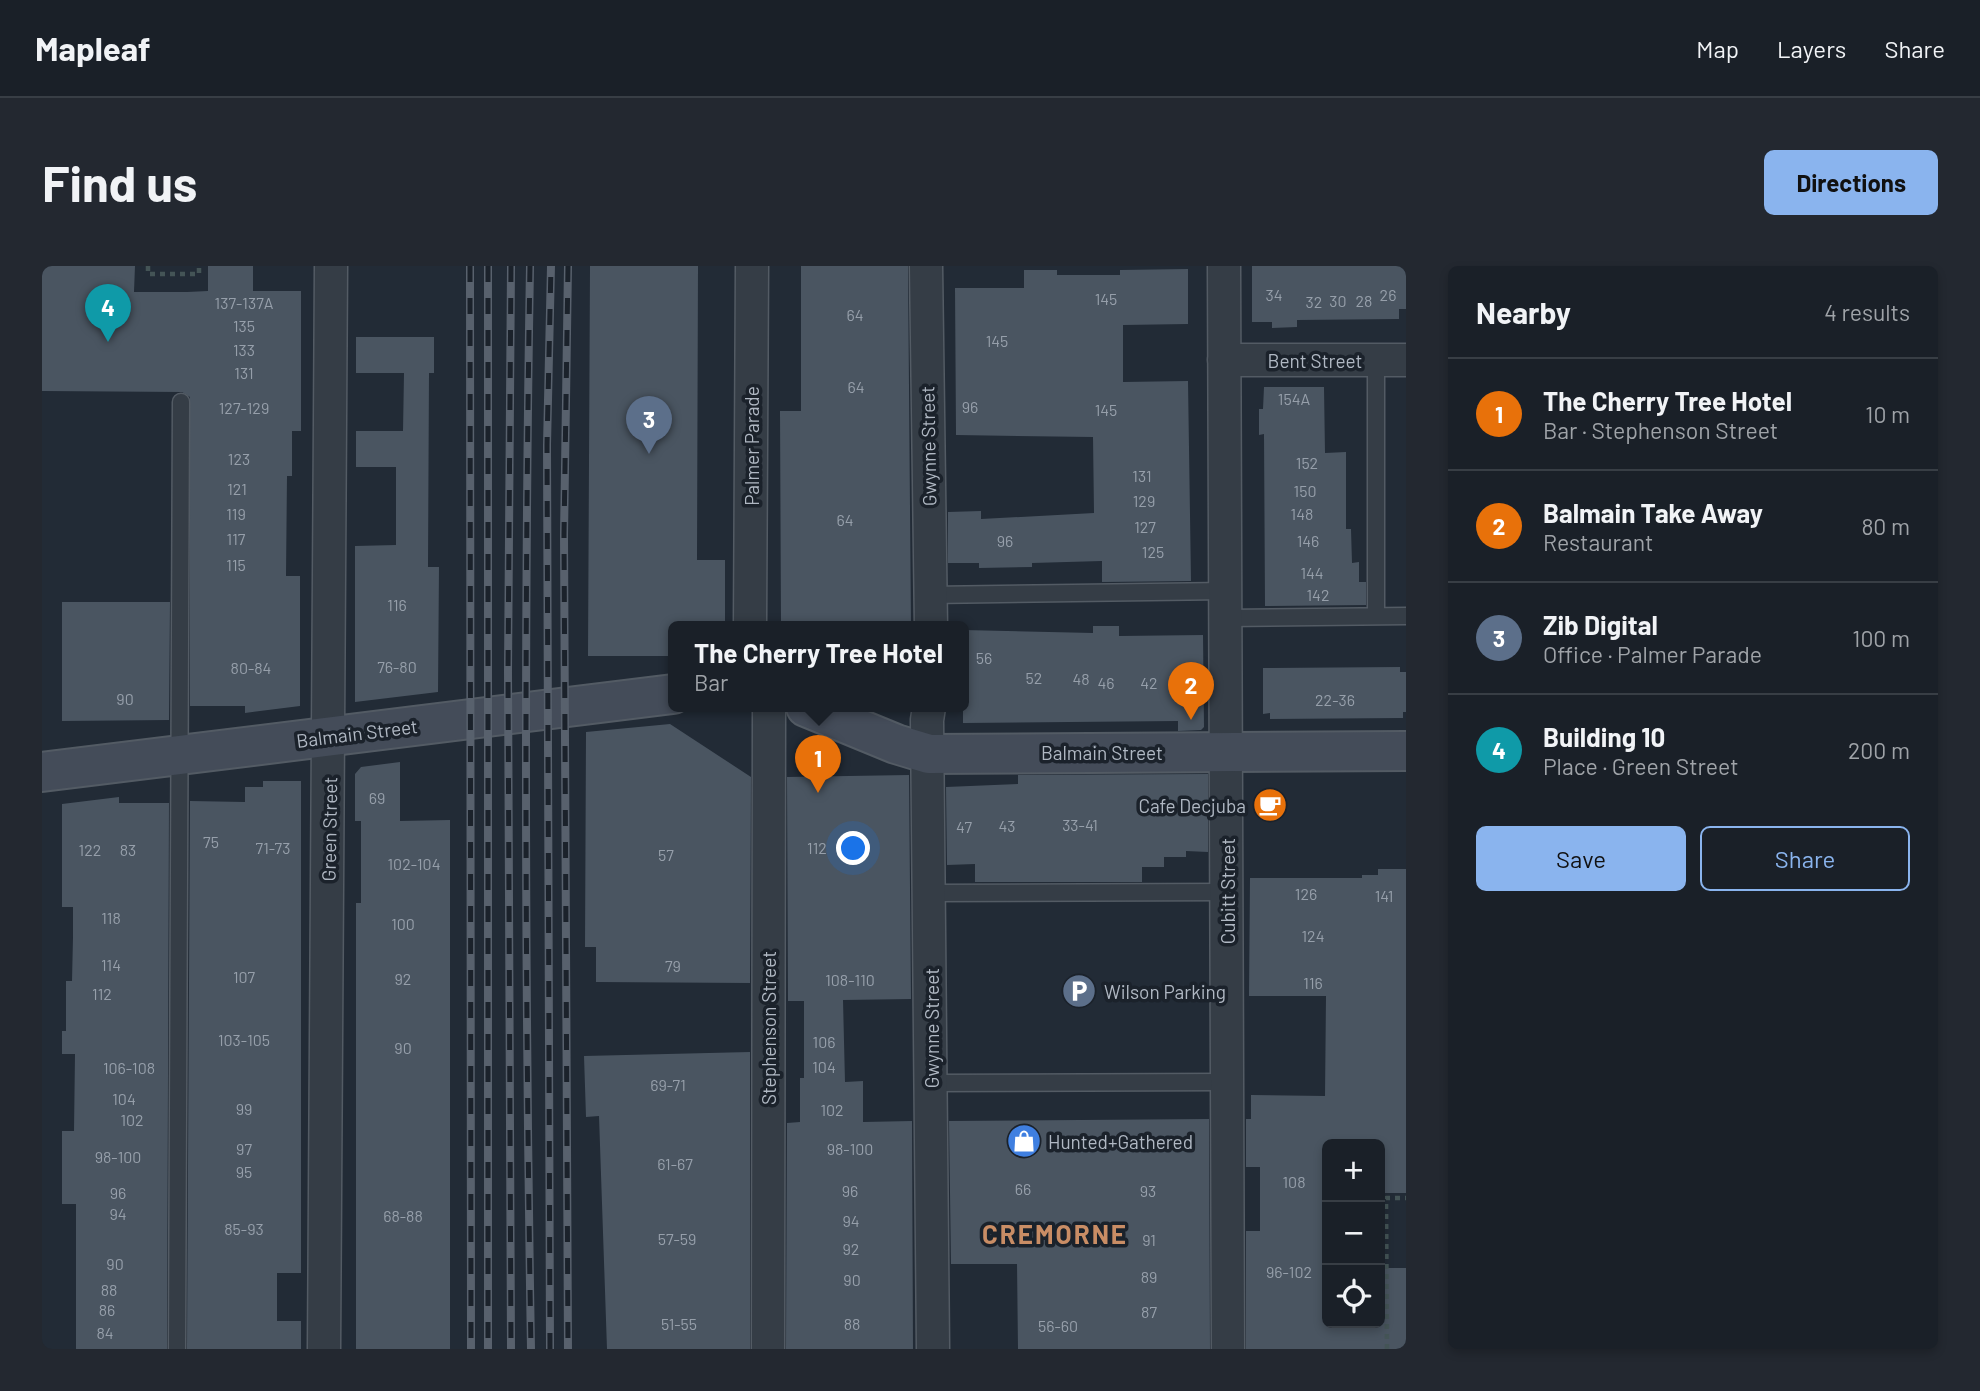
<!DOCTYPE html>
<meta charset="utf-8">
<style>
:root{--surface:#1a2028;--page:#232830;--text:#f1f3f6;--muted:#9fa3a8;--line:#383e45;--accent:#8ab4ee}
body{margin:0;font-family:Barlow,sans-serif;background:var(--page);color:var(--text)}
.controls{position:absolute;right:21px;bottom:21px;display:grid;overflow:hidden;border-radius:10px;box-shadow:0 4px 10px #0003}
.controls button{width:63px;height:63px;display:grid;place-items:center;padding:0;border:0;border-bottom:2px solid var(--line);background:var(--surface);color:var(--text);font:35px sans-serif}
.you{position:absolute;left:812px;top:583px;width:24px;height:24px;margin:-18px;border:5px solid #fff;border-radius:50%;background:#1a73e8;box-shadow:0 0 0 10px #1a73e833}
.badge{display:grid;place-items:center;width:46px;height:46px;border-radius:50%;background:var(--accent);color:#fff;font-size:23px;font-weight:700}
.pin{position:absolute;translate:-50% -58px;filter:drop-shadow(0 2px 4px #0008)}
.pin::after{content:'';position:absolute;top:37px;width:24px;height:21px;background:inherit;clip-path:polygon(0 0,100% 0,50% 100%)}
.popup{position:absolute;left:626px;top:355px;width:301px;height:91px;box-sizing:border-box;display:grid;place-content:center;border-radius:10px;background:var(--surface);filter:drop-shadow(0 2px 5px #0005);font-size:23px;white-space:nowrap;color:var(--muted)}
.popup b{font-size:26px;color:var(--text)}
.popup::after{content:'';position:absolute;left:50%;top:100%;margin-left:-14px;border:14px solid transparent;border-top-color:var(--surface)}
.list{margin:0;padding:0;list-style:none}
h2{display:flex;justify-content:space-between;align-items:center;height:91px;margin:0;padding:0 28px;font-size:30px}
h2 small{font-size:23px;font-weight:400;color:var(--muted)}
.list li{display:grid;grid-template-columns:46px 1fr auto;gap:21px;align-items:center;box-sizing:border-box;height:112px;padding:0 28px;border-top:2px solid var(--line)}
.list b{display:block;font-size:26px;white-space:nowrap}
.list p{margin:0;font-size:23px;white-space:nowrap;color:var(--muted)}
.list em{font-size:23px;font-style:normal;color:var(--muted)}
.actions{display:flex;gap:14px;padding:21px 28px}
.actions a{flex:1;padding:16px 0;border:2px solid var(--accent);border-radius:10px;text-align:center;font-size:24px;color:var(--accent)}
.actions .main{background:var(--accent);color:#111}
.icon{flex:none;width:38px;height:38px;fill:none;stroke:currentColor;stroke-width:2;stroke-linecap:round;stroke-linejoin:round}
.map{position:relative;flex:none;width:1364px;height:1083px;overflow:hidden;border-radius:10px}
header{display:flex;align-items:center;gap:42px;box-sizing:border-box;height:98px;padding:0 35px;background:var(--surface);border-bottom:2px solid var(--line)}
header strong{font-size:33px}
nav{display:flex;gap:38px;margin-inline-start:auto;font-size:24px}
.intro{display:flex;align-items:center;justify-content:space-between;box-sizing:border-box;height:168px;padding:0 42px}
h1{margin:0;font-size:49px}
.button{padding:18px 32px;border-radius:10px;background:var(--accent);color:#111;font-size:24px;font-weight:700}
main{display:flex;gap:42px;padding:0 42px}
aside{flex:1;background:var(--surface);border-radius:10px;box-shadow:0 4px 10px #0003}
.map>svg:first-child{display:block}
</style>
<header>
<strong>Mapleaf</strong>
<nav><a>Map</a><a>Layers</a><a>Share</a></nav>
</header>
<div class="intro"><h1>Find us</h1><a class="button">Directions</a></div>
<main>
<div class="map">
<svg width="1364" height="1083" viewBox="0 0 1364 1083">
<rect width="100%" height="100%" fill="#222b36"/>
<!-- building -->
<path fill="#4a5561" d="M0,0H93L92,26H145L166,25V0H211V25H259V165H250V210H245L244,310H258V440L203,447V440H148V131L140,126L0,125Z
M548,0H656L655,294H683V361H631V390H546Z
M759,0H866L869,361H739L738,145H759Z
M1210,0H1364V43H1357V53L1255,54V61L1230,62V56H1210Z
M1146,3V58L1081,59V116L1146,115L1149,315L1060,316V295L990,297V301L937,302V297H906V246L939,245V253L1052,247L1051,171L914,169L913,22H982V4H1015V9H1078V4Z
M314,71H392V107H387L386,301H397L396,426L313,436V280L354,279V201H314V165H361L362,107H314Z
M1222,121H1282L1283,187L1304,186V263H1309L1310,297L1317,296V316H1324V339L1223,340L1222,168L1217,169V143H1221Z
M20,336H128L127,454L20,455Z
M1051,360H1077V370L1161,369L1162,461L1159,464L1136,465V455L921,457V364L1051,367Z
M1358,401V406H1364V446H1361V452L1228,453V447L1221,448V402Z
M628,458L709,511L708,717L554,716V681H543L544,466Z
M358,496V555L408,554V1083H314V637H319V555H313V508L319,501Z
M1166,508V586L1144,585V591H1122V601H1100V616H933V598L905,599L904,521L976,518V509Z
M867,509L869,733L801,734L803,816L821,815V856L870,855L871,1083H744L745,857L758,856V812H762V735H746L745,511Z
M221,515H259V1007H235V1055H259V1083H145L148,535L203,536V521H221Z
M77,531V537H127L125,1083H34V938H20V865H32L33,788H20V765H24V715H30L31,671V641H20V538Z
M1336,603H1364V927H1338V878H1285V1057H1338V1002H1364V1083H1204V965H1218V901H1204V853H1209V829L1283,830L1284,730H1207L1208,612H1320V609H1336Z
M708,786V1083H565L557,850L544,851L542,790Z
M1167,853L1168,1083H976L975,998H909L907,855Z"/>
<g fill="none" stroke-linecap="round" stroke-linejoin="round">
<!-- lane casing -->
<g stroke="#535b64" stroke-width="19">
<path id="lane" d="M1334,94V350
M888,329L1185,325
M1186,352L1364,350
M888,627L1185,626
M889,817L1183,816
M135,1083L139,136"/>
</g>
<!-- street casing -->
<g stroke="#535b64" stroke-width="35">
<path id="street" d="M884,0L889,361
M1182,0L1186,1083
M1182,94H1364
M708,361L710,0
M887,441L885,454L891,1083
M282,1083L289,0
M726,1083L727,441"/>
</g>
<!-- secondary casing -->
<g stroke="#535b64" stroke-width="42">
<path id="secondary" d="M764,441L854,478L887,488L1364,485
M0,506L631,428"/>
</g>
<!-- path -->
<path stroke="#445456" stroke-width="4.5" stroke-dasharray="5 5" stroke-linecap="butt" d="M106,0V8H157V0
M1345,1083L1344,932H1364"/>
<!-- lane -->
<use href="#lane" stroke="#353d46" stroke-width="16"/>
<!-- street -->
<use href="#street" stroke="#353d46" stroke-width="32"/>
<!-- secondary -->
<use href="#secondary" stroke="#444c59" stroke-width="38"/>
<!-- rail casing -->
<g stroke="#58616d" stroke-width="8">
<path id="rail" d="M428,0L429,1083
M446,0V1083
M469,0L466,406L469,1083
M488,0C482,361 483,722 489,1083
M526,0L522,269L526,1083
M508,1083L505,179L509,0"/>
</g>
<!-- rail -->
<use href="#rail" stroke="#1b222b" stroke-width="5" stroke-dasharray="16" stroke-linecap="butt"/>
</g>
<!-- icons -->
<defs>
<g id="cafe-disc" transform="scale(1.75)"><circle r="9.5" fill="#e8710a" stroke="#1b222b"/><path d="M-5.5-4.5H6V0H3Q3 3.5 0 3.5H-2.5Q-5.5 3.5-5.5 0ZM3-3.2v2h1.7v-2ZM-6 4.5H4V6H-6Z" fill="#fff"/></g>
<g id="parking-disc" transform="scale(1.75)"><circle r="9.5" fill="#5c6f8a" stroke="#1b222b"/><path d="M-3.5-5.5H1a3.5 3.5 0 0 1 0 7H-1V5.5H-3.5ZM-1-3.4V-.6H.8a1.4 1.4 0 0 0 0-2.8Z" fill="#fff"/></g>
<g id="shop-disc" transform="scale(1.75)"><circle r="9.5" fill="#3f7fe0" stroke="#1b222b"/><path d="M-5-2.5h2.3a2.7 3.5 0 0 1 5.4 0H5L5.5 6h-11ZM-1.5-2.5h3a1.5 2.3 0 0 0-3 0Z" fill="#fff"/></g>
</defs>
<g fill-rule="evenodd">
<use href="#cafe-disc" x="1228" y="539"/>
<use href="#parking-disc" x="1037" y="725"/>
<use href="#shop-disc" x="982" y="875"/>
</g>
<g text-anchor="middle" dominant-baseline="central" stroke-width="7" stroke-linejoin="round" paint-order="stroke">
<!-- number labels -->
<g font-size="16" fill="#969faa">
<text x="1232" y="28">34</text>
<text x="1346" y="28">26</text>
<text x="1064" y="32">145</text>
<text x="1296" y="34">30</text>
<text x="1322" y="34">28</text>
<text x="1272" y="35">32</text>
<text x="202" y="36">137-137A</text>
<text x="813" y="48">64</text>
<text x="202" y="59">135</text>
<text x="955" y="74">145</text>
<text x="202" y="83">133</text>
<text x="202" y="106">131</text>
<text x="814" y="120">64</text>
<text x="1252" y="132">154A</text>
<text x="928" y="140">96</text>
<text x="202" y="141">127-129</text>
<text x="1064" y="143">145</text>
<text x="197" y="192">123</text>
<text x="1265" y="196">152</text>
<text x="1100" y="209">131</text>
<text x="195" y="222">121</text>
<text x="1263" y="224">150</text>
<text x="1102" y="234">129</text>
<text x="194" y="247">119</text>
<text x="1260" y="247">148</text>
<text x="803" y="253">64</text>
<text x="1103" y="260">127</text>
<text x="194" y="272">117</text>
<text x="963" y="274">96</text>
<text x="1266" y="274">146</text>
<text x="1111" y="285">125</text>
<text x="194" y="298">115</text>
<text x="1270" y="306">144</text>
<text x="1276" y="328">142</text>
<text x="355" y="338">116</text>
<text x="942" y="391">56</text>
<text x="355" y="400">76-80</text>
<text x="209" y="401">80-84</text>
<text x="992" y="411">52</text>
<text x="1039" y="412">48</text>
<text x="1064" y="416">46</text>
<text x="1107" y="416">42</text>
<text x="83" y="432">90</text>
<text x="1293" y="433">22-36</text>
<text x="335" y="531">69</text>
<text x="1038" y="558">33-41</text>
<text x="965" y="559">43</text>
<text x="922" y="560">47</text>
<text x="169" y="575">75</text>
<text x="231" y="581">71-73</text>
<text x="775" y="581">112</text>
<text x="48" y="583">122</text>
<text x="86" y="583">83</text>
<text x="624" y="588">57</text>
<text x="372" y="597">102-104</text>
<text x="1264" y="627">126</text>
<text x="1342" y="629">141</text>
<text x="69" y="651">118</text>
<text x="361" y="657">100</text>
<text x="1271" y="669">124</text>
<text x="69" y="698">114</text>
<text x="631" y="699">79</text>
<text x="202" y="710">107</text>
<text x="361" y="712">92</text>
<text x="808" y="713">108-110</text>
<text x="1271" y="716">116</text>
<text x="60" y="727">112</text>
<text x="202" y="773">103-105</text>
<text x="782" y="775">106</text>
<text x="361" y="781">90</text>
<text x="782" y="800">104</text>
<text x="87" y="801">106-108</text>
<text x="626" y="818">69-71</text>
<text x="82" y="832">104</text>
<text x="202" y="842">99</text>
<text x="790" y="843">102</text>
<text x="90" y="853">102</text>
<text x="202" y="882">97</text>
<text x="808" y="882">98-100</text>
<text x="76" y="890">98-100</text>
<text x="633" y="897">61-67</text>
<text x="202" y="905">95</text>
<text x="1252" y="915">108</text>
<text x="981" y="922">66</text>
<text x="808" y="924">96</text>
<text x="1106" y="924">93</text>
<text x="76" y="926">96</text>
<text x="76" y="947">94</text>
<text x="361" y="949">68-88</text>
<text x="809" y="954">94</text>
<text x="202" y="962">85-93</text>
<text x="635" y="972">57-59</text>
<text x="1107" y="973">91</text>
<text x="809" y="982">92</text>
<text x="73" y="997">90</text>
<text x="1247" y="1005">96-102</text>
<text x="1107" y="1010">89</text>
<text x="810" y="1013">90</text>
<text x="67" y="1023">88</text>
<text x="65" y="1043">86</text>
<text x="1107" y="1045">87</text>
<text x="637" y="1057">51-55</text>
<text x="810" y="1057">88</text>
<text x="1016" y="1059">56-60</text>
<text x="63" y="1066">84</text>
</g>
<!-- street labels -->
<g font-size="19" fill="#b0b8c3" stroke="#1b222b">
<text x="1273" y="94">Bent Street</text>
<text transform="translate(709 180) rotate(-90)">Palmer Parade</text>
<text transform="translate(886 180) rotate(-91)">Gwynne Street</text>
<text transform="translate(315 467) rotate(-7)">Balmain Street</text>
<text x="1060" y="486">Balmain Street</text>
<text transform="translate(287 563) rotate(-89)">Green Street</text>
<text transform="translate(1185 625) rotate(-90)">Cubitt Street</text>
<text transform="translate(726 762) rotate(-90)">Stephenson Street</text>
<text transform="translate(889 762) rotate(-90)">Gwynne Street</text>
</g>
<!-- poi labels -->
<g font-size="19" fill="#b0b8c3" stroke="#1b222b" text-anchor="start">
<text x="1204" y="539" text-anchor="end">Cafe Decjuba</text>
<text x="1062" y="725">Wilson Parking</text>
<text x="1006" y="875">Hunted+Gathered</text>
</g>
<!-- district labels -->
<g font-size="26" font-weight="bold" letter-spacing="2" fill="#c98d65" stroke="#1b222b">
<text x="1013" y="967">CREMORNE</text>
</g>
</g>
</svg>
<div class="controls">
<button>+</button>
<button>−</button>
<button><svg class="icon" aria-label="locate" viewBox="0 0 24 24"><circle cx="12" cy="12" r="6"/><path d="M12 2v4M12 18v4M2 12h4M18 12h4"/></svg></button>
</div>
<div class="you"></div>
<div class="pin badge" style="left:776px;top:527px;background:#e8710a">1</div>
<div class="popup"><b>The Cherry Tree Hotel</b>Bar</div>
<div class="pin badge" style="left:1149px;top:454px;background:#e8710a">2</div>
<div class="pin badge" style="left:607px;top:188px;background:#5c6f8a">3</div>
<div class="pin badge" style="left:66px;top:76px;background:#0f9aa8">4</div>
</div>
<aside>
<h2>Nearby<small>4 results</small></h2>
<ul class="list">
<li><span class="badge" style="background:#e8710a">1</span><div><b>The Cherry Tree Hotel</b><p>Bar · Stephenson Street</p></div><em>10 m</em></li>
<li><span class="badge" style="background:#e8710a">2</span><div><b>Balmain Take Away</b><p>Restaurant</p></div><em>80 m</em></li>
<li><span class="badge" style="background:#5c6f8a">3</span><div><b>Zib Digital</b><p>Office · Palmer Parade</p></div><em>100 m</em></li>
<li><span class="badge" style="background:#0f9aa8">4</span><div><b>Building 10</b><p>Place · Green Street</p></div><em>200 m</em></li>
</ul>
<div class="actions"><a class="main">Save</a><a>Share</a></div>
</aside>
</main>
